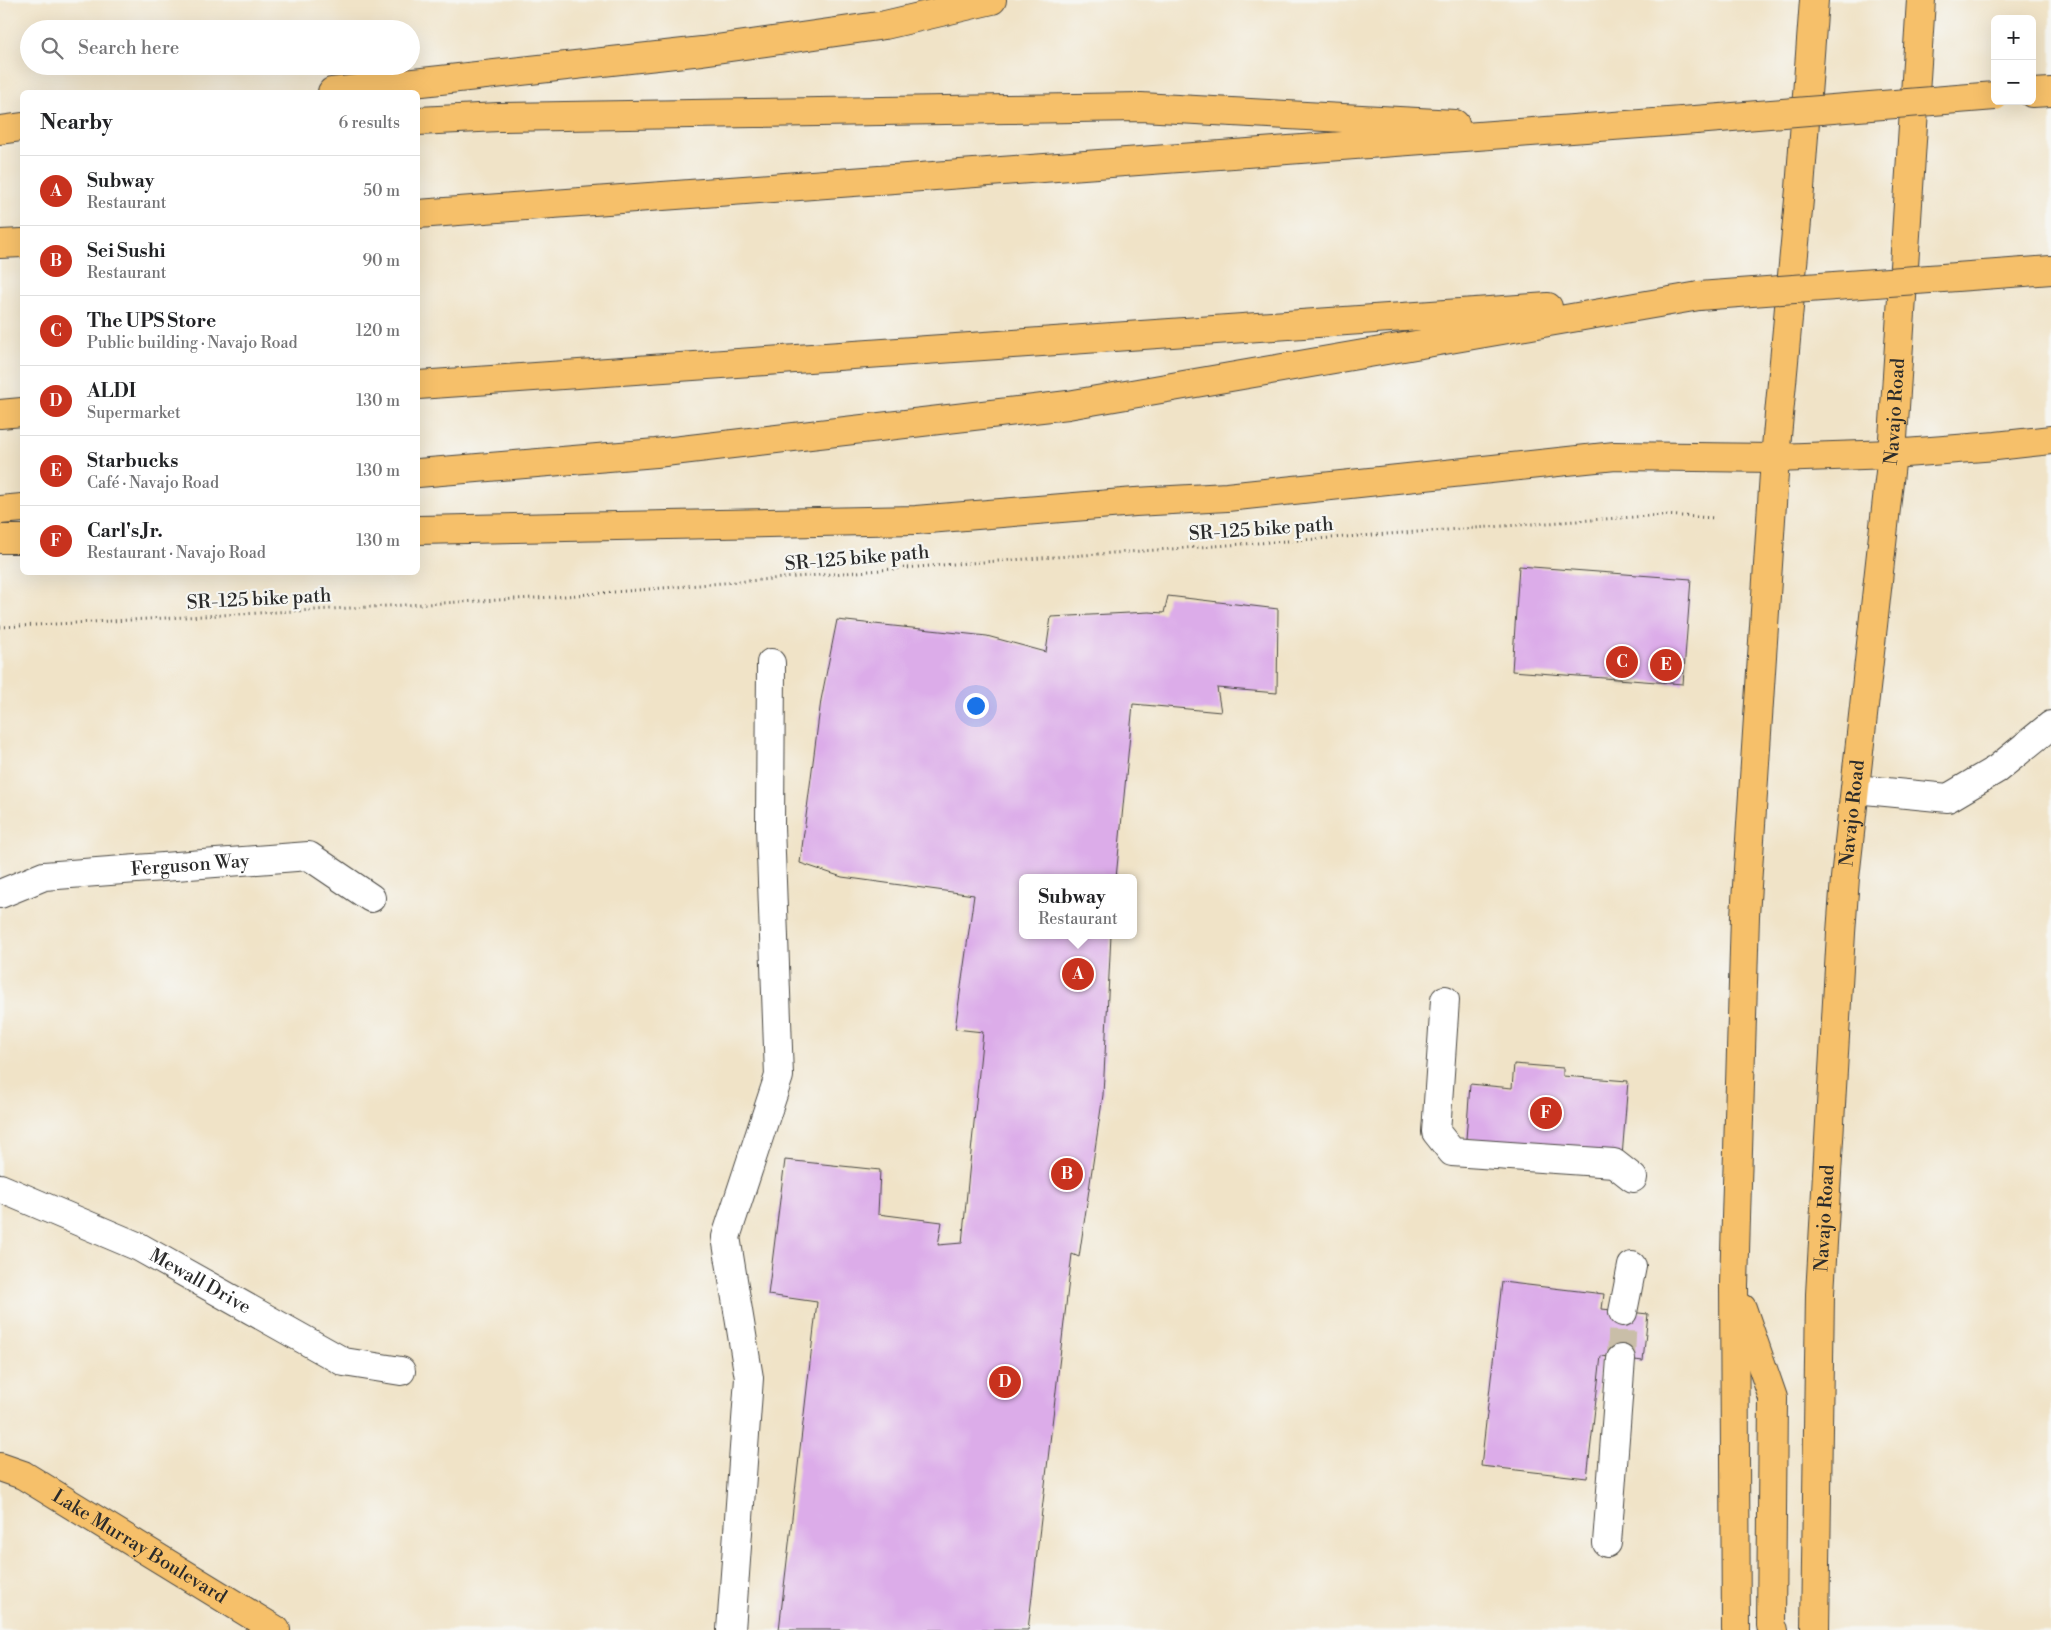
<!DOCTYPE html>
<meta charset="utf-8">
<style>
:root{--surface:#fff;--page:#f6f6f6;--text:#202124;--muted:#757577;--line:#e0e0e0;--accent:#c8321e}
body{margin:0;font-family:"Libre Bodoni",serif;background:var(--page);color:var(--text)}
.controls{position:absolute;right:15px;top:15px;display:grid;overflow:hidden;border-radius:8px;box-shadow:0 5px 20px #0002}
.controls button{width:45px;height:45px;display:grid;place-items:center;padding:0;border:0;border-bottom:1px solid var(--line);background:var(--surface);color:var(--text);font:25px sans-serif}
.you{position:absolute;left:975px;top:705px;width:18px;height:18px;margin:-12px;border:4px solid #fff;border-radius:50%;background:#1a73e8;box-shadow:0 0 0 8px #1a73e833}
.badge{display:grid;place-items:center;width:32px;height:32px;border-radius:50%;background:var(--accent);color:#fff;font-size:16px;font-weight:700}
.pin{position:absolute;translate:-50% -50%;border:2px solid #fff;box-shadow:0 1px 5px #0006}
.popup{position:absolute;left:1019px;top:874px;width:118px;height:65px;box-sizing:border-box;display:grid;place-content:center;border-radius:8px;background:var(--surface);filter:drop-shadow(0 1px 4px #0005);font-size:16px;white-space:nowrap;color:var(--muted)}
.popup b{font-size:19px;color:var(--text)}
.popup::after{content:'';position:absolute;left:50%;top:100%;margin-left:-10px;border:10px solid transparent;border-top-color:var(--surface)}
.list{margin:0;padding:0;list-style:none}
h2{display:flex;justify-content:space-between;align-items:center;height:65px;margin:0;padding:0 20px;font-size:21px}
h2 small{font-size:16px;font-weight:400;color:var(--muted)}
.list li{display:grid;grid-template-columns:32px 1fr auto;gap:15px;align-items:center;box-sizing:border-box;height:70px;padding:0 20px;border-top:1px solid var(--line)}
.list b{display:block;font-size:19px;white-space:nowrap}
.list p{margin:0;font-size:16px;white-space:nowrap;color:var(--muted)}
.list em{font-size:16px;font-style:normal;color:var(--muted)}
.icon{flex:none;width:28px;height:28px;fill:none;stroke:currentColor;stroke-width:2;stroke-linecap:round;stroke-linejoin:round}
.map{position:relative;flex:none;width:2051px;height:1630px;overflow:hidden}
.search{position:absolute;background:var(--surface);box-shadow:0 5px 20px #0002;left:20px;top:20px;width:400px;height:55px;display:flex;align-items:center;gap:12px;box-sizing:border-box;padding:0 18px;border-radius:28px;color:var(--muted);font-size:19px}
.panel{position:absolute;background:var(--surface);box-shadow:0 5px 20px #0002;left:20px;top:90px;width:400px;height:485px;border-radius:8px}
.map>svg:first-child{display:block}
</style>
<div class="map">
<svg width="2051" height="1630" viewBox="0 0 2051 1630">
<rect width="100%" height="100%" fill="#f6f6f2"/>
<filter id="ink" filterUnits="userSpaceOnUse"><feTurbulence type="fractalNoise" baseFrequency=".02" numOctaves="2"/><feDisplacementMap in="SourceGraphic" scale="10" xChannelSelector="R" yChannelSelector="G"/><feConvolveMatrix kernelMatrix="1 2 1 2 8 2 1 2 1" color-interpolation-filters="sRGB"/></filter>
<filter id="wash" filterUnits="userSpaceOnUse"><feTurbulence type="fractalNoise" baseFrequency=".0096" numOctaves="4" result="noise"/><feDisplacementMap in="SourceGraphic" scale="20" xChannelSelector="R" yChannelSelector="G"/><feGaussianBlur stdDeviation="1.12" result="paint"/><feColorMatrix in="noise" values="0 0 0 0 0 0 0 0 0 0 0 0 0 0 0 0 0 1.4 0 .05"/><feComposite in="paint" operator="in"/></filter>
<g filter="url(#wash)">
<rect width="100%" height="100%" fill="#f0e3c7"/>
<g id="blocks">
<!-- building -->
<path fill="#dcace9" d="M1519,566L1691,579L1683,684L1512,671Z
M1168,596L1278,609L1277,693L1217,688L1221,712L1133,704L1116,878H1023V935H1111L1103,1095L1079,1257L1072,1254L1028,1630H779L817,1302L768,1295L785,1160L880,1170L878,1214L942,1222L938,1245L962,1243L983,1032L955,1029L974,895L842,877L800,863L821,700L837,620L987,636L1046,652L1051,617L1149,612L1164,613Z
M1514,1064L1563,1068V1076L1628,1081L1622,1157L1519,1143L1466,1139L1470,1084L1512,1088Z
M1502,1282L1604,1294L1602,1309L1648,1314L1643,1361L1601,1356L1587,1478L1481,1466Z"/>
</g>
</g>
<g filter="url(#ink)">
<use href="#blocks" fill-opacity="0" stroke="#494742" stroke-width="1"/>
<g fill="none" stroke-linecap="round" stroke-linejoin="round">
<!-- minor-tunnel -->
<path stroke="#c9bea8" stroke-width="28" stroke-dasharray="28 14" stroke-linecap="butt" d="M1621,1359L1623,1312"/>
<!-- minor casing -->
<g stroke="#494742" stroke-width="30">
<g id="minor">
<path d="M1855,789L1948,798L1997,769L2051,725"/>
<path id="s1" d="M0,894L44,876L309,856L371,898"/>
<path d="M1445,1000L1436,1132L1452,1152L1614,1163L1633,1178"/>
<path id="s2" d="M0,1188L139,1247L344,1362L401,1371"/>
<path d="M1623,1312L1632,1266"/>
<path d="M1607,1543L1621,1359"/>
<path d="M731,1630L749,1378L726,1237L779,1076L770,826L771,663"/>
</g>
</g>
<!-- major casing -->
<g stroke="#494742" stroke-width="30">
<g id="major">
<path d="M1742,1308L1773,1398L1771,1626L1774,1630"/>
<path id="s3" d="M0,1467L23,1475L276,1630"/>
<path d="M1736,1630L1734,1285L1745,916L1775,458L1800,189L1814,0"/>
<path id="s4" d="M1815,1630L1820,1294L1841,933L1845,878L1892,454L1921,0"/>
</g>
</g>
<!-- highway casing -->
<g stroke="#494742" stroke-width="30">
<path id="highway" d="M332,92L702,51L885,25L992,0
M2032,93L2051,92
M418,121L499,117L1141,107L1455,124
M0,130L22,127
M418,214L1695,120
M0,244L22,243
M2024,272L2051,270
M418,385L1548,307
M0,414L22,412
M418,473L656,453L1068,405L1699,296
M0,510L22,508
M418,530L916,520L1135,502L1227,497L1615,456L1775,458L1892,454L1996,446L2051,440
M0,539H22"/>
</g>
<!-- path -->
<path stroke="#494742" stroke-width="3" stroke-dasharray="1 4" stroke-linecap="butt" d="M0,627L553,597L954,564L1663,515L1716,518"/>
<!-- minor -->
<use href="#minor" stroke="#fff" stroke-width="28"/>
<!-- major -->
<use href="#major" stroke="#f6c06b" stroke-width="28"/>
<!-- highway -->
<use href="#highway" stroke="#f6c06b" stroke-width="28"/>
<!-- highway-bridge casing -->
<g stroke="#494742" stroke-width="30" stroke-linecap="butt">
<path id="highway-bridge" d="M1695,120L1995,96
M1699,296L2024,272"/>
</g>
<!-- highway-bridge -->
<use href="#highway-bridge" stroke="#f6c06b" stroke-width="28"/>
</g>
</g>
<g text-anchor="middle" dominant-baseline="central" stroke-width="4.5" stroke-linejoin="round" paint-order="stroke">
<!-- street labels -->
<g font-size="19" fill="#2b2b2b" stroke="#f6f6f2">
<text stroke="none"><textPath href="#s4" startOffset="1222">Navajo Road</textPath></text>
<text transform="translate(1261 529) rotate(-4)">SR-125 bike path</text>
<text transform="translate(857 558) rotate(-5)">SR-125 bike path</text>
<text transform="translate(259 599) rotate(-3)">SR-125 bike path</text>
<text stroke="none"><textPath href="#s4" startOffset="818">Navajo Road</textPath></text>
<text stroke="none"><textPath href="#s1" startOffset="194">Ferguson Way</textPath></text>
<text stroke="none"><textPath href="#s4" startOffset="412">Navajo Road</textPath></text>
<text stroke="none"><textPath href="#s2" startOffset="221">Mewall Drive</textPath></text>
<text stroke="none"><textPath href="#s3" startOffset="161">Lake Murray Boulevard</textPath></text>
</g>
</g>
</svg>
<div class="controls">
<button>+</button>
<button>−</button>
</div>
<div class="you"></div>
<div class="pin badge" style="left:1078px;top:974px">A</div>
<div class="popup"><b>Subway</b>Restaurant</div>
<div class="pin badge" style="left:1067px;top:1174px">B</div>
<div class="pin badge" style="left:1622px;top:662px">C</div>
<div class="pin badge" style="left:1005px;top:1382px">D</div>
<div class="pin badge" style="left:1666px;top:665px">E</div>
<div class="pin badge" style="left:1546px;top:1113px">F</div>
<div class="search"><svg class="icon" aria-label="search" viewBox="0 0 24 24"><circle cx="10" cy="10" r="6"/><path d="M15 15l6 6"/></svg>Search here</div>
<section class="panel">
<h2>Nearby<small>6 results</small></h2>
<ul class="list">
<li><span class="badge">A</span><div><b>Subway</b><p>Restaurant</p></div><em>50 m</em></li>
<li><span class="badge">B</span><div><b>Sei Sushi</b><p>Restaurant</p></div><em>90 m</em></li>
<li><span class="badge">C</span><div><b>The UPS Store</b><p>Public building · Navajo Road</p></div><em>120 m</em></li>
<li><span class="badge">D</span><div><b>ALDI</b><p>Supermarket</p></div><em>130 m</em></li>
<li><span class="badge">E</span><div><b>Starbucks</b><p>Café · Navajo Road</p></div><em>130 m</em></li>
<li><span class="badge">F</span><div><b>Carl's Jr.</b><p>Restaurant · Navajo Road</p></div><em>130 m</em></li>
</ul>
</section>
</div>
